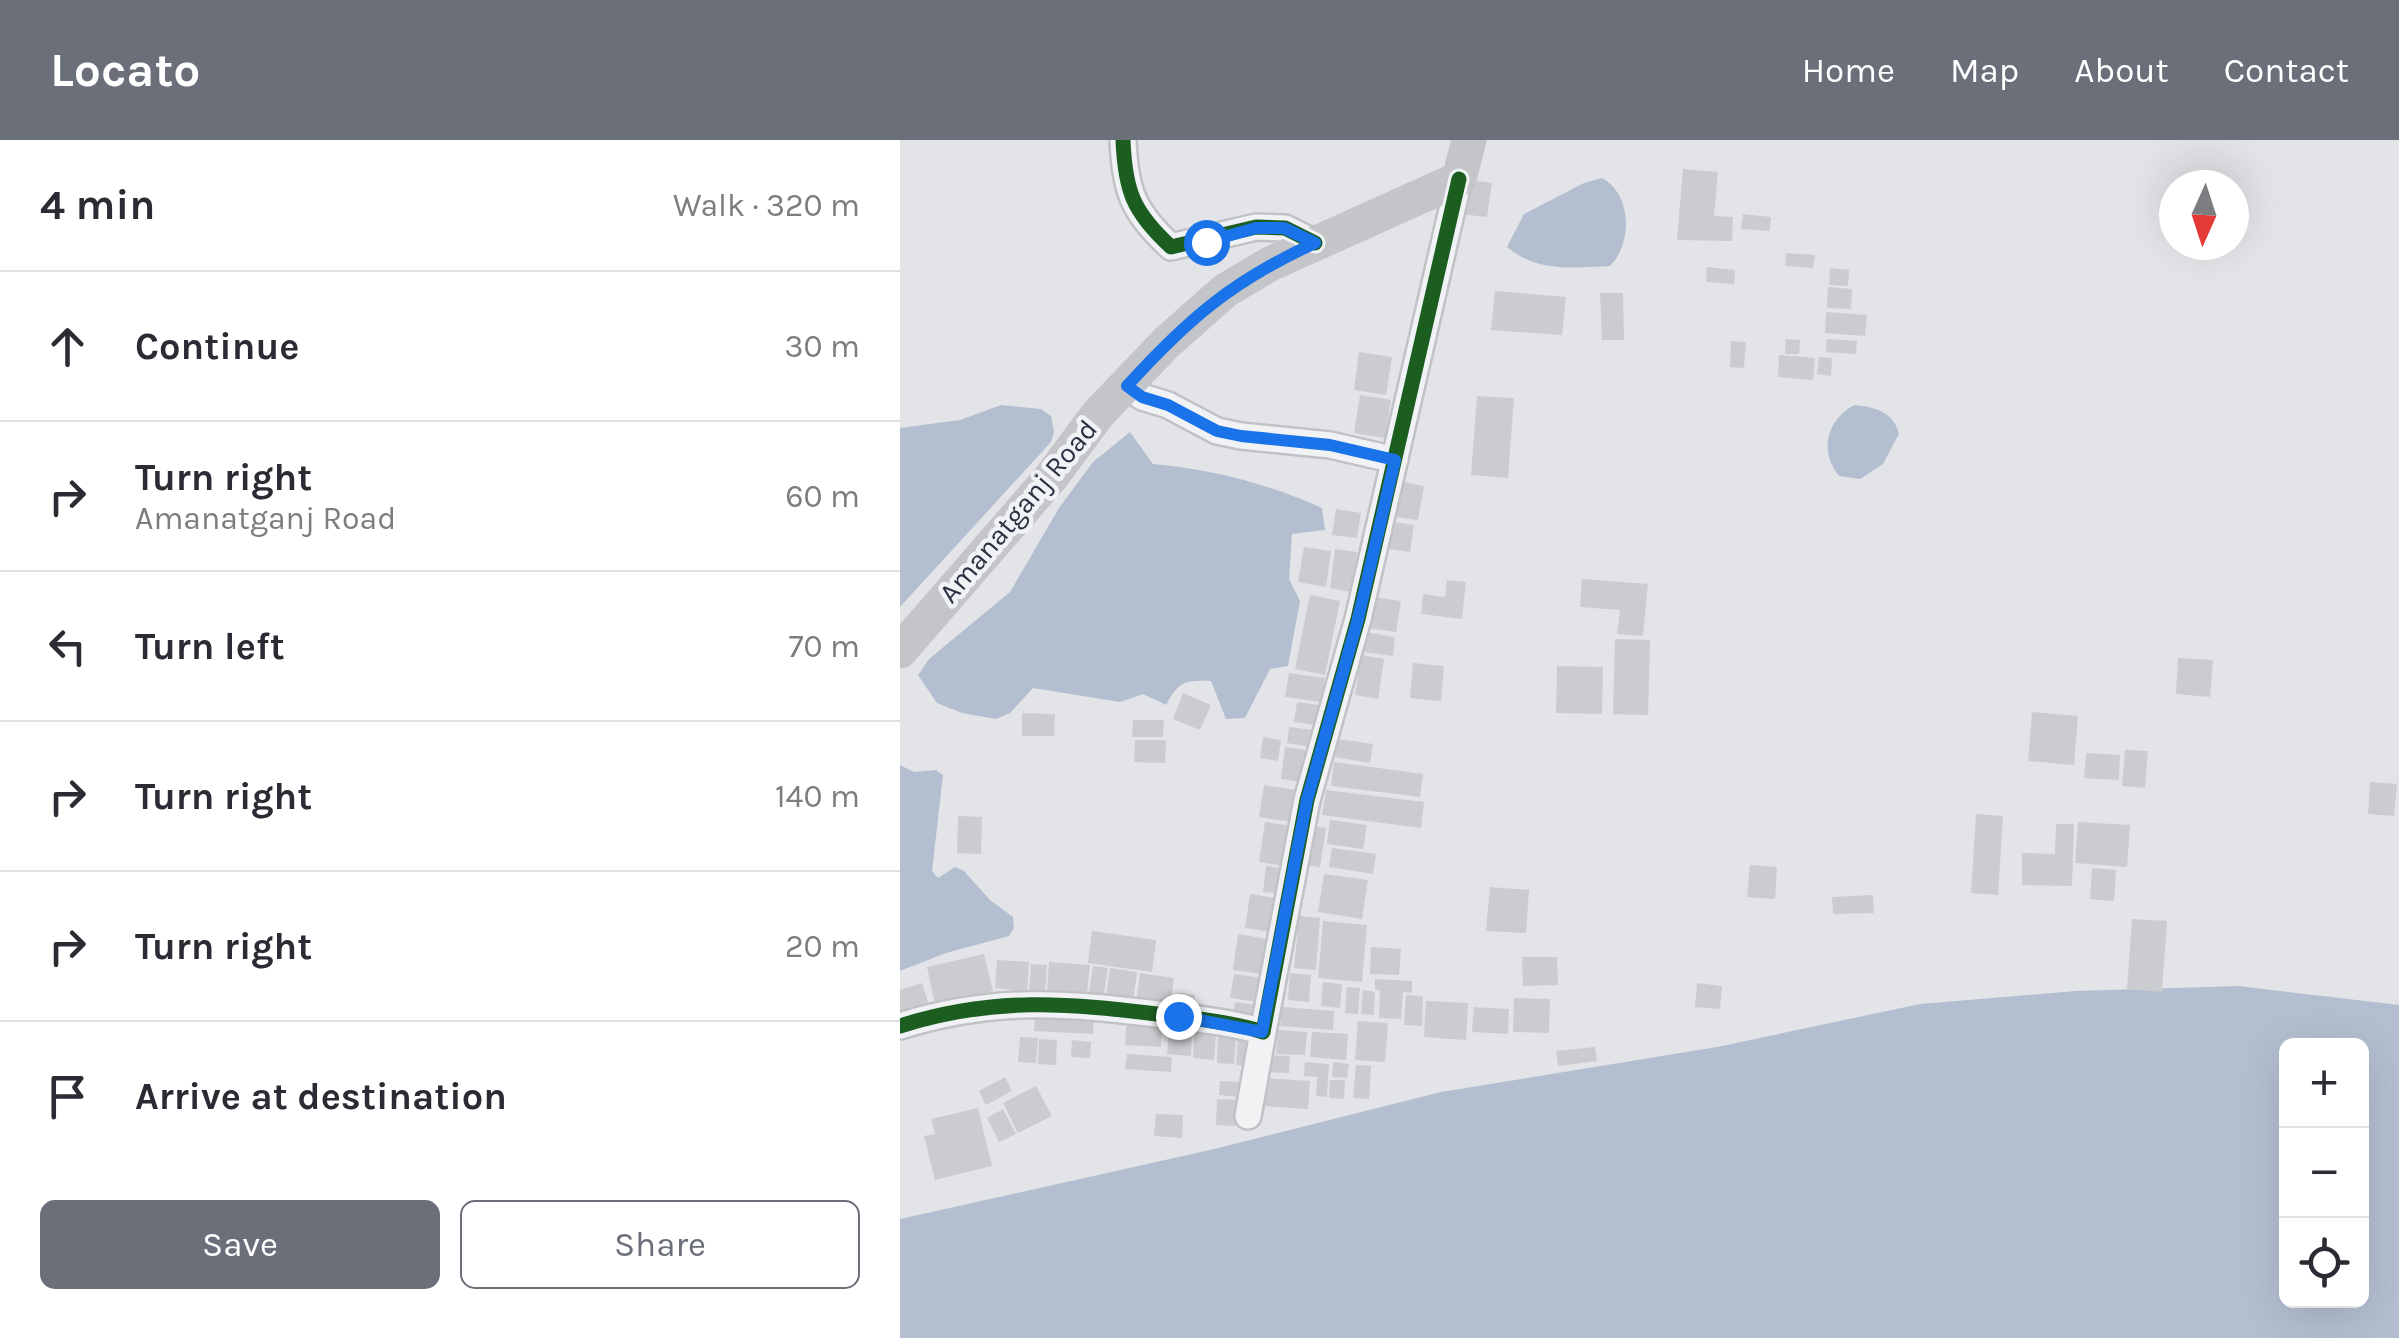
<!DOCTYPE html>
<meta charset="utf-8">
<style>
:root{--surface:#fff;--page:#f2f2f3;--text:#2b2b33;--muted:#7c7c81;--line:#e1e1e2;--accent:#6b6f7a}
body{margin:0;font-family:Karla,sans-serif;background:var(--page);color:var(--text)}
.controls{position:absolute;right:30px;bottom:30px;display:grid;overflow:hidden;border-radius:15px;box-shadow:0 10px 40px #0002}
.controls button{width:90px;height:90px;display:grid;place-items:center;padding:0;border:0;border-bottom:2px solid var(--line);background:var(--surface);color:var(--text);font:50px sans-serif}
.compass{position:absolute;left:1259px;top:30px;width:90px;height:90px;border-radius:50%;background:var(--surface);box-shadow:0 10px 40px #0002;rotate:183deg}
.stop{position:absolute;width:30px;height:30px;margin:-22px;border:8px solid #1a73e8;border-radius:50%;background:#fff}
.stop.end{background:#1a73e8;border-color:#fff;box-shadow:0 2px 10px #0008}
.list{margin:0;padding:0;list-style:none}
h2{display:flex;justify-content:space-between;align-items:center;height:130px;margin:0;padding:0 40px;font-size:42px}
h2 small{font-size:32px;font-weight:400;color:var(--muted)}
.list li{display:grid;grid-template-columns:65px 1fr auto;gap:30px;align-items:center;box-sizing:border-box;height:150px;padding:0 40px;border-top:2px solid var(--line)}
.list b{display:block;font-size:38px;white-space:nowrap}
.list p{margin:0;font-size:32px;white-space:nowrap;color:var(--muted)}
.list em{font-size:32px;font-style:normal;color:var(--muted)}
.actions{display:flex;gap:20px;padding:30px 40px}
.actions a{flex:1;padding:22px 0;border:2px solid var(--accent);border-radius:15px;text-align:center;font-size:35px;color:var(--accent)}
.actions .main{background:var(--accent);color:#fff}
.icon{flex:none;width:55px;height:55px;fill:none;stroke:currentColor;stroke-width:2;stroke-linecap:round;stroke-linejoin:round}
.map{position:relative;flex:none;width:1499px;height:1198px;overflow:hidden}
header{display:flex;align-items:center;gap:60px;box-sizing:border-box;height:140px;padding:0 50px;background:var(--accent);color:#fff}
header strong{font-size:48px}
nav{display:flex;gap:55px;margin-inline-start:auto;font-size:35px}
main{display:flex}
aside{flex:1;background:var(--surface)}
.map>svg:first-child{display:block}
</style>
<header>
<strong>Locato</strong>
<nav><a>Home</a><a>Map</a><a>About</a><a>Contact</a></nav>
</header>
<main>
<aside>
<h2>4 min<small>Walk · 320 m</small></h2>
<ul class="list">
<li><svg class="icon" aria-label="ahead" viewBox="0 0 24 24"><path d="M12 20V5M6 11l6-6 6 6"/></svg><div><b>Continue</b></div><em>30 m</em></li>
<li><svg class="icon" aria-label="right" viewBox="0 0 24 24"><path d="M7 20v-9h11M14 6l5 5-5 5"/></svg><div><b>Turn right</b><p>Amanatganj Road</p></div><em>60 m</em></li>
<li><svg class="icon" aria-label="left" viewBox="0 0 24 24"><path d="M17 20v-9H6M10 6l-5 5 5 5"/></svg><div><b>Turn left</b></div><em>70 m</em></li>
<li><svg class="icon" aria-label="right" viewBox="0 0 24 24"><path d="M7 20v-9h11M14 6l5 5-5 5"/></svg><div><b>Turn right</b></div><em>140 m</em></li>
<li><svg class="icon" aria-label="right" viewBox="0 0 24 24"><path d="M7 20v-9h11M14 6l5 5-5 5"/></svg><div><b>Turn right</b></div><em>20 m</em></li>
<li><svg class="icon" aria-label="arrive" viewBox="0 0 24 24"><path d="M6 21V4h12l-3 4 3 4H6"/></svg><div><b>Arrive at destination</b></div></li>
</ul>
<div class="actions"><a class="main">Save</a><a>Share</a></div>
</aside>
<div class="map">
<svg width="1499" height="1198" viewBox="0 0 1499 1198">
<rect width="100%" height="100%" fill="#e3e4e7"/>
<!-- water -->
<path fill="#b3bfd0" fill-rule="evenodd" d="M702,38C733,55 732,104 710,126C673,128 636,132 607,107L624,74L684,43Z
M101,265L141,269L151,276L154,292L151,302L0,467V288L60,280Z
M954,265C975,267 994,272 999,294L983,324L960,339L939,336C919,311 926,281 954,265Z
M230,292L253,324C311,329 369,344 422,368L425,390L392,394L389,439L400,461L388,526L370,529L345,578L326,579L311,541C285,540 279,541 266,565L243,554L220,562L133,548L110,573L96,579L62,573L37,563L18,535L29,519L110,452L159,368L193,322Z
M0,625L14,632L36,630L43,635L32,731L38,738L55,727L64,731L90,760L113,777L114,788L109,796L46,813L0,831Z
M1338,846L1499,865V1198H0V1079L310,1010L541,952L817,907L1020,864L1176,851ZM1386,906H1462V1160H1386Z"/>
<!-- building -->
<path fill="#cbcccf" d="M783,29L818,32L814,76L833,77L832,101L777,100Z
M564,39L592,43L587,77L560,74Z
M843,74L871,77L870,91L841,89Z
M886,113L915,115L913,128L885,126Z
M807,127L835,130L834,144L806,142Z
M930,128L949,130L948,146L929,145Z
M928,147L952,149L951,169L927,168Z
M595,151L666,157L662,195L591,190Z
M700,153H723L724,200H702Z
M926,172L967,175L965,196L925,193Z
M886,199L900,200L899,214H885Z
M927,199L957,201L956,214L926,212Z
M831,201L846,202L844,228L830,227Z
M459,212L492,217L486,255L454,250Z
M879,215L915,218L913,240L878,237Z
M919,217L932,218L931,236L917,234Z
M460,255L491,260L485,298L454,293Z
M577,256L614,258L608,338L571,335Z
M499,341L524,346L518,380L494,377Z
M436,369L461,373L457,398L432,395Z
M493,382L514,385L510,412L489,409Z
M404,407L431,411L426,447L398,442Z
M435,409L457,412L451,452L430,448Z
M682,439L748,444L743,496L717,494L720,470L680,467Z
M547,440L566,442L562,479L521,474L523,454L545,457Z
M410,455L440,461L425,535L395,529Z
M473,457L501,461L496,492L468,488Z
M466,492L495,497L493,516L463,512Z
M715,499L750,500L748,575L713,574Z
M461,515L484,519L478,559L455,555Z
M1278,518L1313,520L1310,557L1276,554Z
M513,523L544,526L541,561L510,558Z
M657,526L703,527L702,574L656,573Z
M389,533L425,538L421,562L385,557Z
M283,553L311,565L300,590L273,579Z
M397,562L418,565L415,585L394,582Z
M1132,572L1178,576L1174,625L1128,621Z
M122,573L155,574L154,596H122Z
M233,580H264L263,597H232Z
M389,587L413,590L410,607L387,603Z
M363,597L381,600L378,621L360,618Z
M438,599L473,604L470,623L435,617Z
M235,600H266L265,623L234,622Z
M385,607L408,610L403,642L381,639Z
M1225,610L1248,611L1245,648L1222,646Z
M1186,613L1220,615L1219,640L1184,638Z
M434,622L523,634L520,657L431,646Z
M1470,642L1497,644L1494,676L1468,674Z
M364,645L396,650L391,682L359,677Z
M426,650L524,662L521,688L422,675Z
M1076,674L1103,676L1098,755L1071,753Z
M58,676L82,677L81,714L57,713Z
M430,680L467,685L463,709L427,704Z
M365,682L391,686L386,726L359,722Z
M1178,682L1230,685L1227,727L1175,723Z
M1156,684H1174L1172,746L1122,745V713L1155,714Z
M411,686L426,688L420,727L406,725Z
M432,708L476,714L473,734L429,727Z
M850,725L877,727L875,759L847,757Z
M366,726L380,728L376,753L363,752Z
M1192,728L1216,730L1214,761L1190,759Z
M424,734L468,740L462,779L418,772Z
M590,747L629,750L626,793L586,791Z
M350,754L376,758L371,792L345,788Z
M973,755L974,773L933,774L932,757Z
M399,776L420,778L416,830L394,828Z
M1232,779L1267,781L1262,852L1227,849Z
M423,781L467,785L462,842L418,838Z
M192,791L256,800L252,832L188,823Z
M338,794L367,799L362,834L333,830Z
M471,807L501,809L499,835L470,834Z
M84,814L93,851L35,865L27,827Z
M622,817H657L658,845L623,846Z
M97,820L129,822L127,851L95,848Z
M149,822L190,825L187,854L147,851Z
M131,824L147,825L145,852L129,851Z
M193,826L208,828L204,854L189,852Z
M210,828L237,832L233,862L206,857Z
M240,833L274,838L270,868L236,863Z
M390,833L411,835L409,862L388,860Z
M334,834L363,838L359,862L330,858Z
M475,839L512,841V853L503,852L501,879L479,878L480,850H475Z
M423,842L442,844L440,868L421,866Z
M22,843L29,865L0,874V850Z
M797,843L822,846L820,869L795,867Z
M447,847L460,848L458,874L445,873Z
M463,850L475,852L474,875L461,874Z
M280,853L295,855L292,873L277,871Z
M506,855L523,856L522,886L504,885Z
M614,858L650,859L649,893L613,892Z
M526,861L568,863L566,900L524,897Z
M335,862L357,865L354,887L332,883Z
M382,867L434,871L433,890L380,886Z
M574,867L609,869L608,894L572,892Z
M135,875L194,878L193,894L134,891Z
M458,881L488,883L485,922L455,920Z
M226,886L262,888L261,907L225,905Z
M378,890L407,892L405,915L376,914Z
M294,891L316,893L314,920L293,918Z
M269,892L292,893L291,916L267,914Z
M412,892L448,894L446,920L410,917Z
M318,896L336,897L334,924L317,923Z
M120,897L138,898L136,923L118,922Z
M139,899L157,900L156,925L138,924Z
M172,900L191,902L190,918L171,917Z
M338,900L350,901L349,926L336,925Z
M695,907L697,921L658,926L656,911Z
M227,914L272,917L271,932L225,929Z
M366,915L390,916L389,933L366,932Z
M405,922L429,924L427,957L416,956L417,937L404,936Z
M433,922L449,924L447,938L432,937Z
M456,925L471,926L469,959L453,958Z
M105,937L112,951L86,965L79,951Z
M364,938L410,941L408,969L363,966Z
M430,940H445L444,959L429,958Z
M320,941L340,942L339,957L319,955Z
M136,946L152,976L118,993L103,963Z
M317,959L338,960L336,986L316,985Z
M78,968L92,1026L35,1040L24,996L35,994L31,979Z
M103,969L116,994L99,1002L87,978Z
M256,974L283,975L282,998L254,996Z"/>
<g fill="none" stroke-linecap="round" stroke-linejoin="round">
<!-- street casing -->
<g stroke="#c1c2c5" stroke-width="30">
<path id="street" d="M223,0C225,51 233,72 271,107L356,87L385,88L415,103
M227,246L242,257L268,265L317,291L341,296L430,305L495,320
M0,886C95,856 168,863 265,875C297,879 332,882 363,892L407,660L458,479L559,39
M348,976L363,892"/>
</g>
<!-- street -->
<use href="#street" stroke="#f1f2f4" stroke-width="25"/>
<!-- secondary -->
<path stroke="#c3c5c8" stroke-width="35" d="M0,511L152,336L198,274L267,202L326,150L370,124L559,39L569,0"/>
<!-- cycleway casing -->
<g stroke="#f0f2f6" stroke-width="21">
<path id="cycleway" d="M223,0C225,51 233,72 271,107L356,87L385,88L415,103
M0,886C95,856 168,863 265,875C297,879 332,882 363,892L407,660L458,479L559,39"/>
</g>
<!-- cycleway -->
<use href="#cycleway" stroke="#1b5e20" stroke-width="15"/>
</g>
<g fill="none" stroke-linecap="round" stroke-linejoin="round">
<!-- route -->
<path stroke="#1a73e8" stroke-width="12" d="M278,876L362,892L407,660L458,479L495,320L430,305L341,296L317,291L268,265L242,257L227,246C288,179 332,141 415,103L384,88H356L306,102"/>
</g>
<g text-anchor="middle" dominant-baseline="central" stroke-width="9" stroke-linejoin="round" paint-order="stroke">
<!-- street labels -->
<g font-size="28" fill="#2a303f" stroke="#f0f2f6">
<text transform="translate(118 371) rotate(-50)">Amanatganj Road</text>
</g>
</g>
</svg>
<div class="controls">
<button>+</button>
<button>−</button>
<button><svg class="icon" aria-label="locate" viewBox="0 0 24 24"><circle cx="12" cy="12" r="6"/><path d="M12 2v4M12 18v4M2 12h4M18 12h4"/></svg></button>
</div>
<svg class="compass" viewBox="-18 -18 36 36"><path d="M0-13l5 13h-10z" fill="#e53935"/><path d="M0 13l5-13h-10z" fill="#7c7c81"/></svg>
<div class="stop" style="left:306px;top:102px"></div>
<div class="stop end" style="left:278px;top:876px"></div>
</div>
</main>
